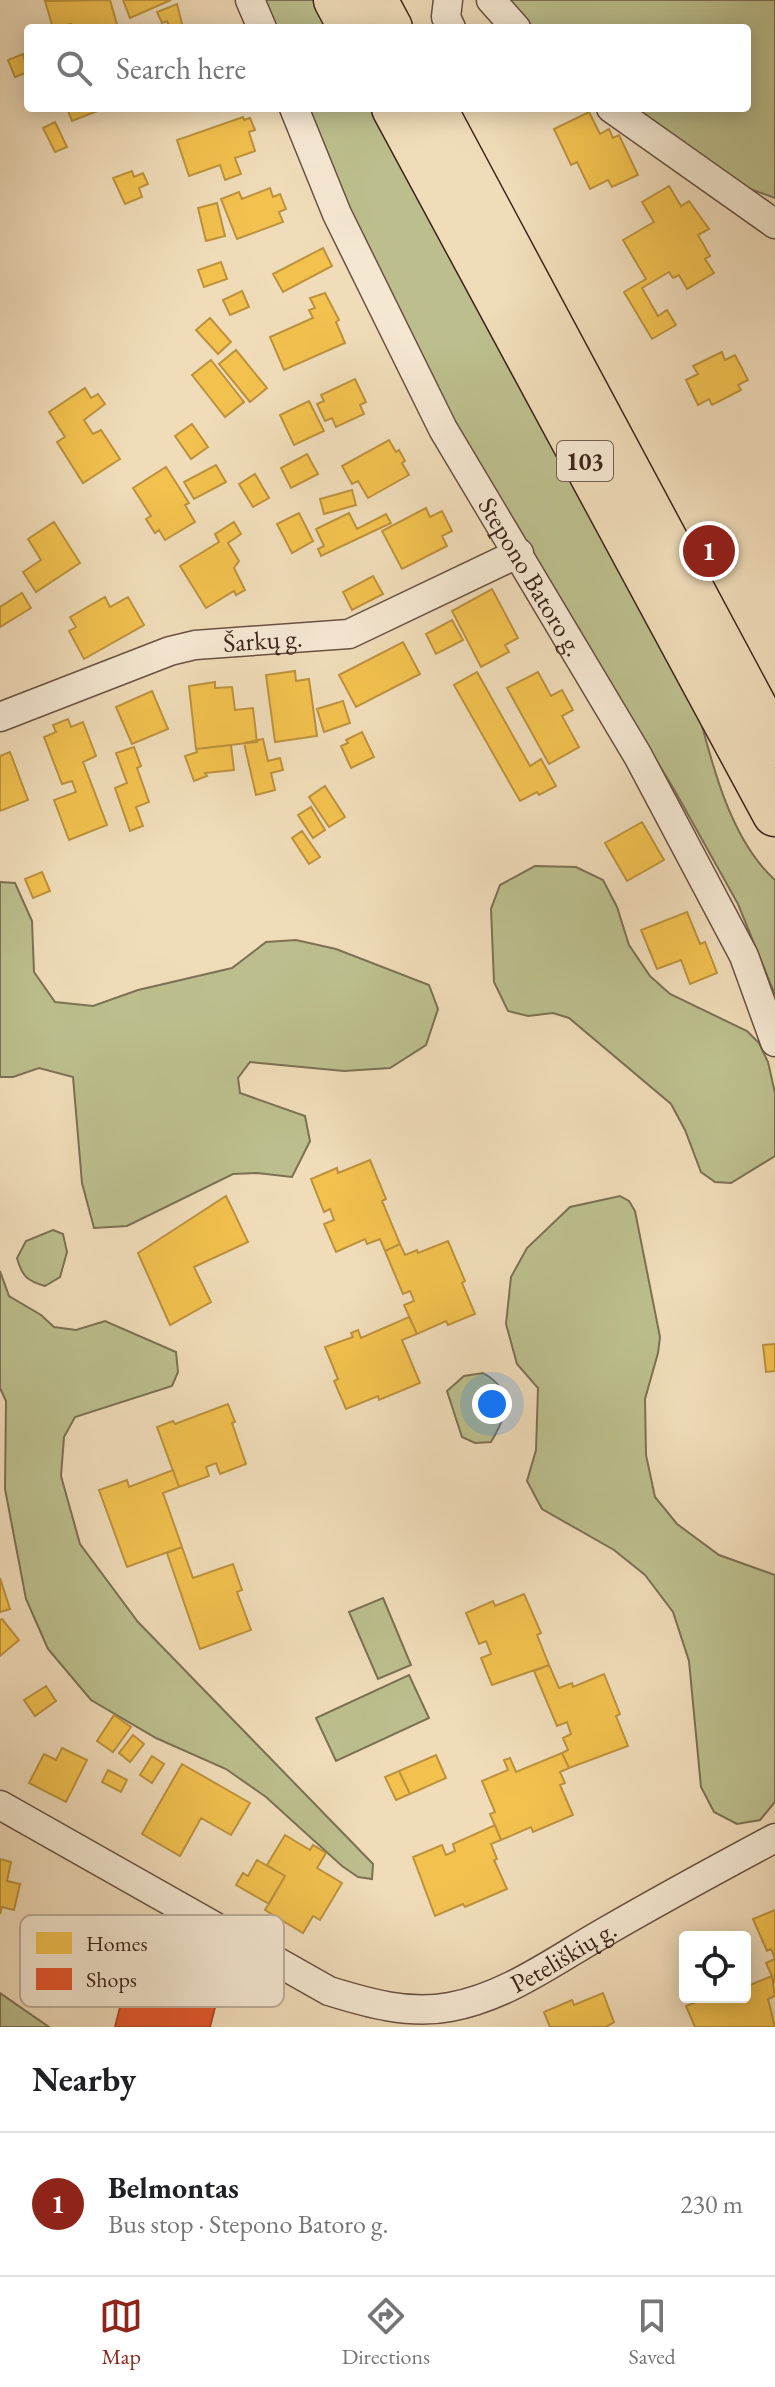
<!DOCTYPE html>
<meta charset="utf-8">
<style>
:root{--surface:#fff;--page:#f2f2f2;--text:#202124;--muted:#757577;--line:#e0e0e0;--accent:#8f2418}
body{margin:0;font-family:"EB Garamond",serif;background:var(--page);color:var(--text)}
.controls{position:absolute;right:24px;bottom:24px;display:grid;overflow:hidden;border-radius:8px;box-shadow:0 4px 20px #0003}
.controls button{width:72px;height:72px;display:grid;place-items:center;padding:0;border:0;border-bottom:2px solid var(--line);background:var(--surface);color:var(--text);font:40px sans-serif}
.you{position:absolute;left:492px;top:1404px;width:28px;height:28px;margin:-20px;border:6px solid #fff;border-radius:50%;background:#1a73e8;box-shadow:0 0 0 12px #1a73e833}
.badge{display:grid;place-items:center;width:52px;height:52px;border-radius:50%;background:var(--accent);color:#fff;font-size:26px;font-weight:700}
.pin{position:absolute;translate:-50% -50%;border:4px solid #fff;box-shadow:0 2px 8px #0006}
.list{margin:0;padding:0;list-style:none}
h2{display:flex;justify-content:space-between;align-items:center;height:104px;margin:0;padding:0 32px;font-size:34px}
h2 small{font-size:26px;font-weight:400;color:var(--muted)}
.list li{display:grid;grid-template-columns:52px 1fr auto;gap:24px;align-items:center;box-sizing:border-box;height:144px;padding:0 32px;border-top:2px solid var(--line)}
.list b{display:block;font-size:30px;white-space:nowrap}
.list p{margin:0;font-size:26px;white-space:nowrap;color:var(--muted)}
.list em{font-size:26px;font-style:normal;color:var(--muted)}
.icon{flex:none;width:44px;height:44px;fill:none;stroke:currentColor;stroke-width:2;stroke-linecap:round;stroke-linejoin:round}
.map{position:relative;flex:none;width:775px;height:2027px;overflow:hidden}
.search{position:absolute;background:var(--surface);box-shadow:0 4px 20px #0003;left:24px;right:24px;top:24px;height:88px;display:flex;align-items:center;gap:20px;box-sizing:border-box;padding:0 28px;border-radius:8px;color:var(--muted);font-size:30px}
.sheet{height:248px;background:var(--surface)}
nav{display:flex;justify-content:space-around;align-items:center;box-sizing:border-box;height:112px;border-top:2px solid var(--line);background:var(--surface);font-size:22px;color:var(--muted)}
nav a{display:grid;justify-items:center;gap:4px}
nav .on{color:var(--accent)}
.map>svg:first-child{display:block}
</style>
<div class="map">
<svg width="775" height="2027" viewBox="0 0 775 2027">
<rect width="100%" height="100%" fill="#f0dcb9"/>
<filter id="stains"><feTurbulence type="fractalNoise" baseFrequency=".0025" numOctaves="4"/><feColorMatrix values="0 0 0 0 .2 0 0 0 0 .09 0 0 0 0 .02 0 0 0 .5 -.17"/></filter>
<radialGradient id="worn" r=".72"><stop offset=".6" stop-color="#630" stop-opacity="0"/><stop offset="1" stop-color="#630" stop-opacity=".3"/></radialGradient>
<!-- green -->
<path fill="#bcbf8d" stroke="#7c7154" stroke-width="2" d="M261,0H318L332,28H273Z
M497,0H775V198L695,169L613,108H747V28H522Z
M306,108H376L693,691C709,752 727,837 775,880V995L738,904L675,791L511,521L431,383L358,233Z
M535,866L576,867L603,880L617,907L629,945L650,976L670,994L747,1031L759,1043L768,1062L775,1093V1156L731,1183L715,1182L701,1172L685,1130L671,1104L569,1018L553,1013L528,1016L508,1011L494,982L491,909L500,885Z
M0,882L15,883L32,921L34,972L55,1002L93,1006L138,990L232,968L266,942L296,940L336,949L429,985L438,1009L426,1045L390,1068L344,1071L250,1062L238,1078L240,1093L305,1116L310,1141L292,1177L257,1173L233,1174L127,1226L94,1228L82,1183L73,1077L39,1068L13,1077H0Z
M620,1196L629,1201L635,1211L660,1337L658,1353L645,1399L646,1455L655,1497L677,1524L719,1555L775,1575V1802L760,1820L737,1824L714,1812L701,1787L689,1661L673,1612L645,1575L614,1550L542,1509L527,1481L536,1450L538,1388L517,1364L506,1324L511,1277L527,1248L570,1207Z
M53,1230L63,1234L67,1252L60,1277L45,1286C27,1281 22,1276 17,1258L26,1241Z
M0,1271L9,1296L41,1315L54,1327L76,1330L105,1321L176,1352L178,1372L172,1386L75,1417L64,1437L61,1476L80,1544L138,1622L373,1864L372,1879L358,1877L342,1866L266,1797L226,1769L156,1738L91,1700L48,1649L26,1599L5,1489L6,1401L0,1388Z
M483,1373C517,1392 507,1415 491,1442L475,1443L462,1437L447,1391L464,1376Z
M383,1598L411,1665L378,1679L349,1612Z
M409,1675L429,1718L336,1761L316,1718Z
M0,1993L49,2027H0Z"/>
<!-- homes -->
<path fill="#f2c14e" stroke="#bc923e" stroke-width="2" d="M110,0L118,28H72L71,24L53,28L45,1Z
M123,0H171L130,18Z
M177,4L183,28H170L167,21L162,23L157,12Z
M23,54L28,72L15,77L8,60Z
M67,108H99L100,110L72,121Z
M589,112L600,134L609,129L613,138L619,135L638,175L612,187L608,180L590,189L577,162L571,165L554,129Z
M243,117L244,120L250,118L255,130L249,132L255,151L235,158L241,174L225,180L220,165L189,176L177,140Z
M55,122L67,147L55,152L43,128Z
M132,171L134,177L143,173L148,184L139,188L142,197L125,204L113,178Z
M669,186L681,206L689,201L709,229L698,235L710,256L705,259L714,273L687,289L679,275L673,278L669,272L642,288L658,316L667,310L676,325L652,339L624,292L646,279L623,240L654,222L642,202Z
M270,188L273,197L280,194L286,209L279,212L283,222L237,239L221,199L239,192L242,199Z
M217,203L225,236L206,241L198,208Z
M323,248L332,266L283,292L273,274Z
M221,262L227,279L204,287L198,270Z
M242,291L249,307L230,315L223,300Z
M325,293L339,320L336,322L345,343L284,370L270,337L313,318L309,310L315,308L310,298Z
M210,318L231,342L218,354L196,330Z
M236,350L267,388L250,402L219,364Z
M722,352L725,360L735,355L748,380L738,385L741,390L712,405L709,399L698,405L686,380L698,374L693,366Z
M211,360L244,402L225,417L192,375Z
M355,379L366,402L360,405L364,414L336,427L332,418L325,421L317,404L324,401L321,395Z
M85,388L91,398L98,394L105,404L84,420L93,434L101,430L120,459L83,483L57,442L65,437L49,412Z
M309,401L324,431L294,445L280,415Z
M192,424L208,447L191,459L175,436Z
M389,440L396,452L399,450L405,461L402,463L409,475L368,498L358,481L352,484L342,466Z
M307,454L318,474L291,488L281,468Z
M216,465L226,482L194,499L184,482Z
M166,467L189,503L185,505L195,522L165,540L159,530L155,533L146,519L151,516L133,488Z
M255,474L269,498L253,507L239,484Z
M352,490L356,505L324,514L320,499Z
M426,508L430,517L442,511L452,531L442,536L447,546L402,569L382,531Z
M299,513L313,541L292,553L277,524Z
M349,513L357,529L386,514L391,523L321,556L318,549L324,546L316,529Z
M54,522L80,563L36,592L23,572L41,560L28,539Z
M234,522L241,534L228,543L239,561L234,568L245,590L236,595L234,591L206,608L180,566L219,542L215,534Z
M373,576L383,594L352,610L343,592Z
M492,589L518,638L505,645L509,652L481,667L452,611Z
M22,593L31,608L0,627V607Z
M105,597L110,607L128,597L144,625L84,659L69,631L76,627L70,617Z
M452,620L463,640L436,654L426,634Z
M403,642L420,674L356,707L339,675Z
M295,671L296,681L309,679L317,736L275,742L266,675Z
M477,672L530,766L541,759L556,786L539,795L537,792L520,801L454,685Z
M538,672L551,696L562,690L573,710L562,716L579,747L549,764L507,688Z
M215,682V688L232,687L235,710L253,708L257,742L196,749L189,686Z
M152,691L168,729L132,744L116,707Z
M343,701L350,723L324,732L317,709Z
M68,719L71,727L83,722L96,756L83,762L107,825L69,840L54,800L76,792L72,781L62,784L44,737L56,732L53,725Z
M362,732L374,757L351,768L341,746L348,743L346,740Z
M263,739L268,761L280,758L283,770L271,773L275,790L256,795L244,743Z
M231,745L234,770L205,773L207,776L194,781L185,756L197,752L196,749Z
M134,747L141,766L137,768L149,802L136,807L143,826L130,831L115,788L127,783L116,753Z
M10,752L28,800L0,811V756Z
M325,786L345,817L329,827L309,797Z
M311,807L325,830L313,838L298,815Z
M642,822L664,860L627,881L605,843Z
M302,831L320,857L309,864L292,838Z
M42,872L50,891L33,898L25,879Z
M687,912L700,944L705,942L717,973L690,984L681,960L657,969L641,930Z
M370,1160L386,1199L382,1201L400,1244L385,1251L380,1239L367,1244L365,1239L336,1252L324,1224L334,1220L330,1209L324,1212L311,1179L337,1168L338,1173Z
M226,1196L248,1242L194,1267L211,1302L170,1325L138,1253Z
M448,1241L465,1281L462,1283L475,1314L448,1325L446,1321L417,1334L404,1305L414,1301L410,1291L403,1294L385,1251L400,1244L405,1255L417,1250L418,1253Z
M409,1317L417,1334L402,1340L420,1383L379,1400L378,1396L346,1409L334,1381L338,1379L325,1347L353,1337L351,1333L358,1330L361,1338Z
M775,1344V1371L766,1372L763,1345Z
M228,1404L235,1422L232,1423L246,1464L220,1474L216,1463L206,1467L209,1476L179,1487L157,1427L173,1421L175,1424Z
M173,1470L179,1487L163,1493L182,1547L127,1567L99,1490L127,1480L129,1487Z
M182,1547L193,1578L233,1564L242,1590L237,1592L251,1630L200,1649L167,1553Z
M0,1578L10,1609L0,1612Z
M524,1594L541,1633L537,1635L549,1665L492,1685L481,1658L491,1654L486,1641L479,1644L466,1613L493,1601L495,1606Z
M2,1619L19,1640L0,1656V1620Z
M549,1665L559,1688L572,1683L573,1687L604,1674L620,1714L616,1716L628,1746L569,1768L562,1753L568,1750L563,1738L571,1734L567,1722L557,1726L534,1671Z
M46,1686L56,1701L35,1716L24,1700Z
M114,1715L131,1727L113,1752L97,1741Z
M133,1735L144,1744L130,1762L119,1753Z
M62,1748L87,1760L66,1802L29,1783L44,1754L56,1760Z
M562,1753L569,1768L560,1772L565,1783L560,1785L573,1815L533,1832L531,1827L501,1840L490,1814L495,1812L482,1781L508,1770L504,1760L510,1758L516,1772Z
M436,1755L446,1778L410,1794L399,1771Z
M152,1756L164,1764L152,1783L140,1775Z
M182,1764L250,1803L231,1835L201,1818L180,1856L142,1834Z
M108,1770L127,1780L121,1792L102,1782Z
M399,1771L410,1794L396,1800L385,1777Z
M495,1825L501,1840L491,1844L497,1859L494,1860L507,1889L465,1907L463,1904L435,1916L413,1857L442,1845L446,1855L455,1851L453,1844Z
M285,1835L310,1850L313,1845L326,1853L317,1868L342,1883L320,1920L313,1916L303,1933L265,1910L285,1876L267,1865Z
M0,1859L11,1862L7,1881L20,1884L14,1910L2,1907L0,1914Z
M257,1860L285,1876L269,1904L236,1885L243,1873L248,1876Z
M775,1910V1983L766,1963L775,1959L771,1949L767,1951L753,1919Z
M772,1976L775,1996L768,1999L775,2027H695L686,2006L709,1997H745V1987Z
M603,1993L614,2022L606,2027H550L544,2012L572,2000L574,2005Z"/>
<!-- shops -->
<path fill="#e4572e" stroke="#b24728" stroke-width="2" d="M137,1940L182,1952L179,1965L223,1976L210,2027H115Z"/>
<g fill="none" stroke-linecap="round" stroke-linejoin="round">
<!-- street casing -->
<g stroke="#6a5142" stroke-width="31">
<g id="street">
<path d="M250,0L262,28"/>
<path d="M448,0L446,17L451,28"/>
<path d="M491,0L516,28"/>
<path id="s1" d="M294,108L337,214L443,429L638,756L744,956L775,1042"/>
<path d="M611,108L775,224"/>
<path id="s2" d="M0,717L170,651L195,645L349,634L519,553"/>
<path id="s3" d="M0,1805L329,1991C368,2003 409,2015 450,2007C506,1997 554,1961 603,1933C660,1900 717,1869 775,1838"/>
</g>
</g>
<!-- primary casing -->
<g stroke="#3d231a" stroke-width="47">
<path id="primary" d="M336,0L351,28
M375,0L390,28
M394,108L775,814
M434,108L775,745"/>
</g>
<!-- street -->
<use href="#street" stroke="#f5e8d2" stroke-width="28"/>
<!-- primary -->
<use href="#primary" stroke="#f0dcb9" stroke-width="44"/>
</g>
<g text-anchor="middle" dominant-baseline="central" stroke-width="8" stroke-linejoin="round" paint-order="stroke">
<!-- shield labels -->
<rect fill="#f5e8d2" stroke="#745e51" stroke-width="2" x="557" y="441" width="56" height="40" rx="6"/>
<g font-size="24" font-weight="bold" fill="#3d231a">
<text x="585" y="461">103</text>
</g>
<!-- street labels -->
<g font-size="26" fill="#3d231a" stroke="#f5e8d2">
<text stroke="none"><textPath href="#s1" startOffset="526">Stepono Batoro g.</textPath></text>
<text stroke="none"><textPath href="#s2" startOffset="276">Šarkų g.</textPath></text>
<text stroke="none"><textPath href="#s3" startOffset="626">Peteliškių g.</textPath></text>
</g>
</g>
<!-- legend -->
<rect x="20" y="1915" width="264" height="92" rx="12" fill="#f5e8d2" stroke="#bead9b" stroke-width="2"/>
<rect x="36" y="1932" width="36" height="22" fill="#f2c14e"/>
<rect x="36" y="1968" width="36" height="22" fill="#e4572e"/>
<g font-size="22" fill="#3d231a">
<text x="86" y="1951">Homes</text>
<text x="86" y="1987">Shops</text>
</g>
<rect width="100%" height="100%" filter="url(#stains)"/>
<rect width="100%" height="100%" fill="url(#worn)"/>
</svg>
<div class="controls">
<button><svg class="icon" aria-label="locate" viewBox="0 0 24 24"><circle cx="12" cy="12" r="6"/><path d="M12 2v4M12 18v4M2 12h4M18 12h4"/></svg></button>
</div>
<div class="you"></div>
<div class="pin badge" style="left:709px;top:551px">1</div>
<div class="search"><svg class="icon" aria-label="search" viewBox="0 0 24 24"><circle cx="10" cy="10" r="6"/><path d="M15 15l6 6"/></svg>Search here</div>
</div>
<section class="sheet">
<h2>Nearby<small></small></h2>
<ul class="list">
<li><span class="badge">1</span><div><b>Belmontas</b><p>Bus stop · Stepono Batoro g.</p></div><em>230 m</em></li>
</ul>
</section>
<nav>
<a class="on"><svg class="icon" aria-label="map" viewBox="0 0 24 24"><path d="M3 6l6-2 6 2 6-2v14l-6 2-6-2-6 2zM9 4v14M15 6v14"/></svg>Map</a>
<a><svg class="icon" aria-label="directions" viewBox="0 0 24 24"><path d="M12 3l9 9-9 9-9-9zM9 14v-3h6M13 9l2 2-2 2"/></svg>Directions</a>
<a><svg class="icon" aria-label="saved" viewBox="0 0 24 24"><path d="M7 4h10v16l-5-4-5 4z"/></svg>Saved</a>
</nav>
